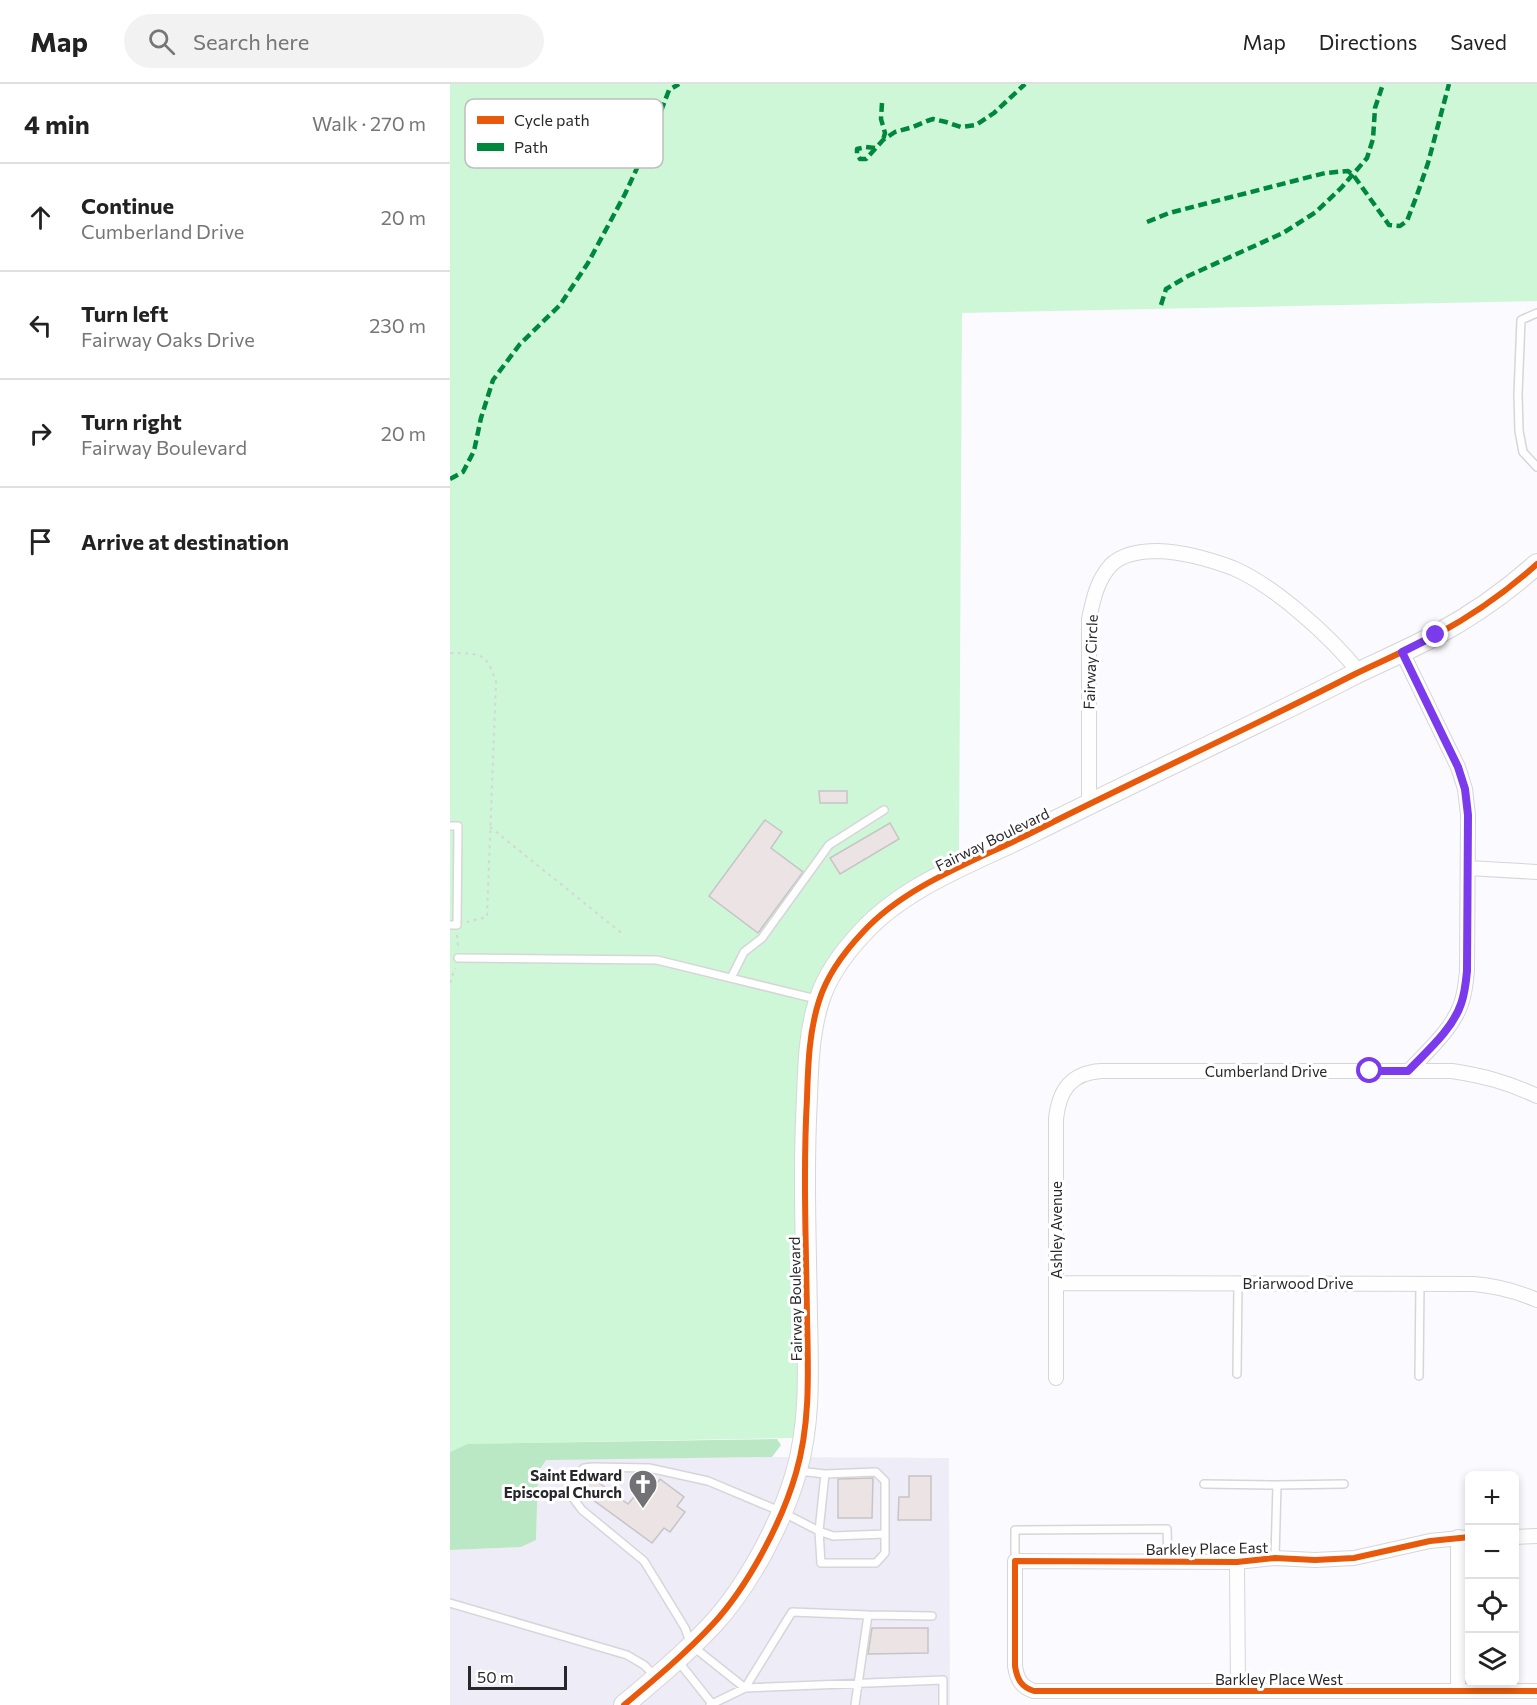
<!DOCTYPE html>
<meta charset="utf-8">
<style>
:root{--surface:#fff;--page:#f2f2f2;--text:#222;--muted:#767676;--line:#e0e0e0}
body{margin:0;font-family:Commissioner,sans-serif;background:var(--page);color:var(--text)}
.controls{position:absolute;right:18px;bottom:18px;display:grid;overflow:hidden;border-radius:9px;box-shadow:0 3px 9px #0003}
.controls button{width:54px;height:54px;display:grid;place-items:center;padding:0;border:0;border-bottom:2px solid var(--line);background:var(--surface);color:var(--text);font:30px sans-serif}
.scale{position:absolute;left:18px;bottom:15px;width:99px;box-sizing:border-box;padding-left:6px;border:3px solid #28272b;border-top:0;font-size:16px;line-height:21px;white-space:nowrap;color:#28272b;-webkit-text-stroke:4px #fff;paint-order:stroke}
.stop{position:absolute;width:18px;height:18px;margin:-14px;border:4px solid #7c3aed;border-radius:50%;background:#fff}
.stop.end{background:#7c3aed;border-color:#fff;box-shadow:0 2px 6px #0008}
.list{margin:0;padding:0;list-style:none}
h2{display:flex;justify-content:space-between;align-items:center;height:78px;margin:0;padding:0 24px;font-size:26px}
h2 small{font-size:20px;font-weight:400;color:var(--muted)}
.list li{display:grid;grid-template-columns:39px 1fr auto;gap:18px;align-items:center;box-sizing:border-box;height:108px;padding:0 24px;border-top:2px solid var(--line)}
.list b{display:block;font-size:22px;white-space:nowrap}
.list p{margin:0;font-size:20px;white-space:nowrap;color:var(--muted)}
.list em{font-size:20px;font-style:normal;color:var(--muted)}
.icon{flex:none;width:33px;height:33px;fill:none;stroke:currentColor;stroke-width:2;stroke-linecap:round;stroke-linejoin:round}
.map{position:relative;flex:none;width:1087px;height:1621px;overflow:hidden}
header{display:flex;align-items:center;gap:36px;box-sizing:border-box;height:84px;padding:0 30px;background:var(--surface);border-bottom:2px solid var(--line)}
header strong{font-size:28px}
nav{display:flex;gap:33px;margin-inline-start:auto;font-size:21px}
.search{width:420px;height:54px;background:var(--page);display:flex;align-items:center;gap:15px;box-sizing:border-box;padding:0 21px;border-radius:33px;color:var(--muted);font-size:22px}
main{display:flex}
aside{flex:1;background:var(--surface)}
.map>svg:first-child{display:block}
</style>
<header>
<strong>Map</strong>
<div class="search"><svg class="icon" aria-label="search" viewBox="0 0 24 24"><circle cx="10" cy="10" r="6"/><path d="M15 15l6 6"/></svg>Search here</div>
<nav><a>Map</a><a>Directions</a><a>Saved</a></nav>
</header>
<main>
<aside>
<h2>4 min<small>Walk · 270 m</small></h2>
<ul class="list">
<li><svg class="icon" aria-label="ahead" viewBox="0 0 24 24"><path d="M12 20V5M6 11l6-6 6 6"/></svg><div><b>Continue</b><p>Cumberland Drive</p></div><em>20 m</em></li>
<li><svg class="icon" aria-label="left" viewBox="0 0 24 24"><path d="M17 20v-9H6M10 6l-5 5 5 5"/></svg><div><b>Turn left</b><p>Fairway Oaks Drive</p></div><em>230 m</em></li>
<li><svg class="icon" aria-label="right" viewBox="0 0 24 24"><path d="M7 20v-9h11M14 6l5 5-5 5"/></svg><div><b>Turn right</b><p>Fairway Boulevard</p></div><em>20 m</em></li>
<li><svg class="icon" aria-label="arrive" viewBox="0 0 24 24"><path d="M6 21V4h12l-3 4 3 4H6"/></svg><div><b>Arrive at destination</b></div></li>
</ul>
</aside>
<div class="map">
<svg width="1087" height="1621" viewBox="0 0 1087 1621">
<rect width="100%" height="100%" fill="#fbfafe"/>
<!-- built -->
<path fill="#edecf7" d="M322,1373L499,1374L500,1621H0V1466L71,1463L86,1456L88,1388L96,1375Z"/>
<!-- green -->
<path fill="#cdf7d6" d="M0,0H1087V217L512,229L509,772L452,805L424,824L394,855L365,902L352,942L349,998L350,1297L346,1354L17,1360L0,1368Z"/>
<!-- forest -->
<path fill="#bae7c4" d="M327,1355L331,1361L322,1373L96,1376L88,1388L86,1456L71,1463L0,1466V1368L17,1360Z"/>
<!-- building -->
<path fill="#ece3e4" stroke="#c6c4c5" stroke-width="1.5" d="M369,707H397V719H370Z
M315,736L332,748L321,764L353,788L308,849L259,812Z
M440,739L449,755L390,790L380,774Z
M459,1392H481V1436H448L449,1413H459Z
M141,1393L178,1420L184,1413L193,1419L210,1395L234,1413L227,1422L235,1428L220,1448L214,1444L202,1459L131,1407Z
M423,1394L422,1434H388V1395Z
M422,1544H478V1569L418,1570Z"/>
<g fill="none" stroke-linecap="round" stroke-linejoin="round">
<!-- lane casing -->
<g stroke="#d6d6d9" stroke-width="10">
<path id="lane" d="M1087,229L1071,236L1068,310L1069,347L1073,368L1087,383
M0,742H8L7,841H0
M8,874L207,876L366,915
M281,894L294,868L312,854L379,761L434,726
M787,1290L788,1200
M969,1292L970,1199
M348,1387L375,1390L426,1388L435,1397V1469L426,1479H371L369,1447L332,1428L258,1397L199,1384L143,1383L134,1384L125,1392L122,1402L123,1414L132,1426L194,1477L235,1544L241,1561L295,1604L493,1596V1621
M375,1390L369,1447L383,1452L435,1450
M754,1400L827,1401L894,1400
M825,1474L827,1401
M565,1477V1446L717,1445L718,1477
M0,1519L177,1571L194,1581L205,1592
M418,1531L482,1532
M228,1577L263,1621
M260,1621L295,1604L342,1528L418,1531L405,1621"/>
</g>
<!-- street casing -->
<g stroke="#d6d6d9" stroke-width="16">
<path id="street" d="M952,568L1008,683L1015,705L1018,731L1017,887C1016,898 1015,909 1011,920C1002,946 977,967 959,987
M639,720V535C643,516 647,496 661,481C673,469 692,467 708,467C733,468 759,475 783,484C825,502 881,553 909,588
M1018,784L1087,788
M606,1199L1024,1200C1047,1202 1066,1207 1087,1216
M606,1294V1035C609,1006 621,989 651,987H1002C1034,992 1057,998 1087,1012
M1008,1453V1607
M1020,1453L980,1457L904,1474L865,1476L825,1474L787,1478L565,1477V1582C567,1595 571,1603 584,1607H1087
M1064,1453L1087,1452
M787,1478L788,1607"/>
</g>
<!-- secondary casing -->
<g stroke="#d6d6d9" stroke-width="22">
<path id="secondary" d="M174,1621C205,1595 236,1569 263,1540C298,1502 332,1438 346,1389C361,1338 358,1284 357,1232C356,1159 353,1086 357,1014C358,982 359,948 369,917C377,891 395,867 413,848C456,801 525,777 581,749C688,695 798,645 905,590C932,577 960,565 986,551C1023,531 1056,508 1087,480"/>
</g>
<!-- path -->
<path stroke="#d6d6d7" stroke-width="2" stroke-dasharray="3 4.5" stroke-linecap="butt" d="M0,569C30,570 36,567 46,598L37,833L17,838
M40,743L174,851
M7,851L8,863
M0,899L5,884"/>
<!-- lane -->
<use href="#lane" stroke="#fefeff" stroke-width="7"/>
<!-- street -->
<use href="#street" stroke="#fefeff" stroke-width="14"/>
<!-- secondary -->
<use href="#secondary" stroke="#fefeff" stroke-width="20"/>
<!-- quiet -->
<path stroke="#00873e" stroke-width="4.5" stroke-dasharray="9 4.5" stroke-linecap="butt" d="M432,19L431,35L435,49L433,56
M425,64L416,63L407,65V70L410,75H416L433,56L445,48L463,43L477,37L483,35L496,38L511,43L526,41L544,29L575,0
M697,138L719,129L875,89L898,87L904,92L939,141L950,142L957,137L967,111L978,79L999,0
M711,221L716,205L738,192L833,149L866,128L892,103L917,74L923,55L925,24L933,0
M0,395L13,388L24,367L31,334L43,296L70,260L110,221L138,179L175,110L200,56L219,6L229,0"/>
<!-- cycleway casing -->
<g stroke="#fff" stroke-width="10">
<path id="cycleway" d="M1020,1453L980,1457L904,1474L865,1476L825,1474L787,1478L565,1477V1582C567,1595 571,1603 584,1607H1087
M174,1621C205,1595 236,1569 263,1540C298,1502 332,1438 346,1389C361,1338 358,1284 357,1232C356,1159 353,1086 357,1014C358,982 359,948 369,917C377,891 395,867 413,848C456,801 525,777 581,749C688,695 798,645 905,590C932,577 960,565 986,551C1023,531 1056,508 1087,480"/>
</g>
<!-- cycleway -->
<use href="#cycleway" stroke="#e8590c" stroke-width="6"/>
</g>
<g fill="none" stroke-linecap="round" stroke-linejoin="round">
<!-- route -->
<path stroke="#7c3aed" stroke-width="8" d="M920,987H958C977,967 1002,946 1011,920C1015,909 1016,898 1017,887L1018,731L1015,705L1008,683L952,568L986,551"/>
</g>
<!-- icons -->
<defs>
<g id="church-pin" transform="scale(1.5)"><path d="M0 17L-7.5 6A9.5 9.5 0 1 1 7.5 6Z" fill="#727175" stroke="#fff"/><path d="M-1.2-6h2.4v3.5h3.3v2.4h-3.3V6h-2.4V-.1h-3.3v-2.4h3.3Z" fill="#fff"/></g>
</defs>
<g fill-rule="evenodd">
<use href="#church-pin" x="193" y="1400"/>
</g>
<g text-anchor="middle" dominant-baseline="central" stroke-width="6" stroke-linejoin="round" paint-order="stroke">
<!-- street labels -->
<g font-size="15" fill="#28272b" stroke="#fff">
<text transform="translate(640 578) rotate(-88)">Fairway Circle</text>
<text transform="translate(542 755) rotate(-26)">Fairway Boulevard</text>
<text x="816" y="987">Cumberland Drive</text>
<text transform="translate(606 1146) rotate(-90)">Ashley Avenue</text>
<text x="848" y="1199">Briarwood Drive</text>
<text transform="translate(345 1215) rotate(-91)">Fairway Boulevard</text>
<text transform="translate(757 1464) rotate(-1)">Barkley Place East</text>
<text x="829" y="1595">Barkley Place West</text>
</g>
<!-- poi labels -->
<g font-size="15" font-weight="bold" fill="#28272b" stroke="#fff" text-anchor="end">
<text x="172" y="1391">Saint Edward<tspan x="172" dy="17">Episcopal Church</tspan></text>
</g>
</g>
<!-- legend -->
<rect x="15" y="15" width="198" height="69" rx="9" fill="#fff" stroke="#bebebf" stroke-width="1.5"/>
<rect x="27" y="32" width="27" height="8" fill="#e8590c"/>
<rect x="27" y="59" width="27" height="8" fill="#00873e"/>
<g font-size="16" fill="#28272b">
<text x="64" y="42">Cycle path</text>
<text x="64" y="69">Path</text>
</g>
</svg>
<div class="controls">
<button>+</button>
<button>−</button>
<button><svg class="icon" aria-label="locate" viewBox="0 0 24 24"><circle cx="12" cy="12" r="6"/><path d="M12 2v4M12 18v4M2 12h4M18 12h4"/></svg></button>
<button><svg class="icon" aria-label="layers" viewBox="0 0 24 24"><path d="M12 4l9 5-9 5-9-5zM3 14l9 5 9-5"/></svg></button>
</div>
<div class="scale">50 m</div>
<div class="stop" style="left:920px;top:987px"></div>
<div class="stop end" style="left:986px;top:551px"></div>
</div>
</main>
